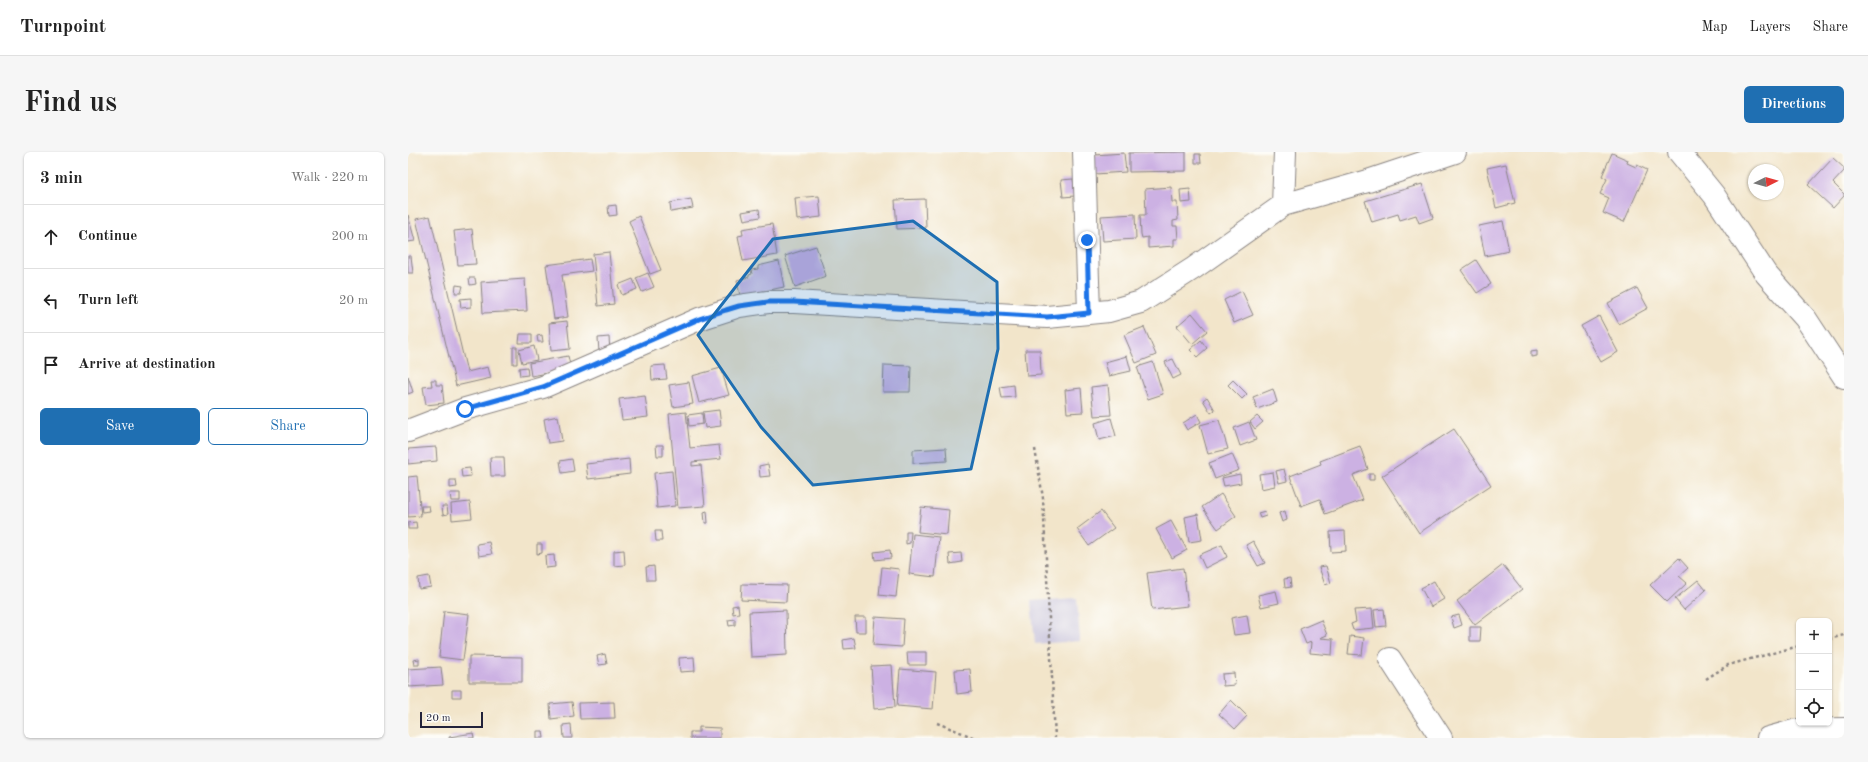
<!DOCTYPE html>
<meta charset="utf-8">
<style>
:root{--surface:#fff;--page:#f6f6f6;--text:#222;--muted:#767676;--line:#e0e0e0;--accent:#1f6fb2}
body{margin:0;font-family:"Old Standard TT",serif;background:var(--page);color:var(--text)}
.controls{position:absolute;right:12px;bottom:12px;display:grid;overflow:hidden;border-radius:6px;box-shadow:0 1px 3px #0004}
.controls button{width:36px;height:36px;display:grid;place-items:center;padding:0;border:0;border-bottom:1px solid var(--line);background:var(--surface);color:var(--text);font:20px sans-serif}
.compass{position:absolute;left:1340px;top:12px;width:36px;height:36px;border-radius:50%;background:var(--surface);box-shadow:0 1px 3px #0004;rotate:85deg}
.scale{position:absolute;left:12px;bottom:10px;width:63px;box-sizing:border-box;padding-left:4px;border:2px solid #22223b;border-top:0;font-size:11px;line-height:14px;white-space:nowrap;color:#22223b;-webkit-text-stroke:3px #fdfcf7;paint-order:stroke}
.stop{position:absolute;width:12px;height:12px;margin:-9px;border:3px solid #1a73e8;border-radius:50%;background:#fff}
.stop.end{background:#1a73e8;border-color:#fff;box-shadow:0 1px 4px #0008}
.list{margin:0;padding:0;list-style:none}
h2{display:flex;justify-content:space-between;align-items:center;height:52px;margin:0;padding:0 16px;font-size:17px}
h2 small{font-size:13px;font-weight:400;color:var(--muted)}
.list li{display:grid;grid-template-columns:26px 1fr auto;gap:12px;align-items:center;box-sizing:border-box;height:64px;padding:0 16px;border-top:1px solid var(--line)}
.list b{display:block;font-size:15px;white-space:nowrap}
.list em{font-size:13px;font-style:normal;color:var(--muted)}
.actions{display:flex;gap:8px;padding:12px 16px}
.actions a{flex:1;padding:9px 0;border:1px solid var(--accent);border-radius:6px;text-align:center;font-size:14px;color:var(--accent)}
.actions .main{background:var(--accent);color:#fff}
.icon{flex:none;width:22px;height:22px;fill:none;stroke:currentColor;stroke-width:2;stroke-linecap:round;stroke-linejoin:round}
.map{position:relative;flex:none;width:1436px;height:586px;overflow:hidden;border-radius:6px}
header{display:flex;align-items:center;gap:24px;box-sizing:border-box;height:56px;padding:0 20px;background:var(--surface);border-bottom:1px solid var(--line)}
header strong{font-size:19px}
nav{display:flex;gap:22px;margin-inline-start:auto;font-size:14px}
.intro{display:flex;align-items:center;justify-content:space-between;box-sizing:border-box;height:96px;padding:0 24px}
h1{margin:0;font-size:28px}
.button{padding:10px 18px;border-radius:6px;background:var(--accent);color:#fff;font-size:14px;font-weight:700}
main{display:flex;gap:24px;padding:0 24px}
aside{flex:1;background:var(--surface);border-radius:6px;box-shadow:0 1px 3px #0004}
.map>svg:first-child{display:block}
</style>
<header>
<strong>Turnpoint</strong>
<nav><a>Map</a><a>Layers</a><a>Share</a></nav>
</header>
<div class="intro"><h1>Find us</h1><a class="button">Directions</a></div>
<main>
<aside>
<h2>3 min<small>Walk · 220 m</small></h2>
<ul class="list">
<li><svg class="icon" aria-label="ahead" viewBox="0 0 24 24"><path d="M12 20V5M6 11l6-6 6 6"/></svg><div><b>Continue</b></div><em>200 m</em></li>
<li><svg class="icon" aria-label="left" viewBox="0 0 24 24"><path d="M17 20v-9H6M10 6l-5 5 5 5"/></svg><div><b>Turn left</b></div><em>20 m</em></li>
<li><svg class="icon" aria-label="arrive" viewBox="0 0 24 24"><path d="M6 21V4h12l-3 4 3 4H6"/></svg><div><b>Arrive at destination</b></div></li>
</ul>
<div class="actions"><a class="main">Save</a><a>Share</a></div>
</aside>
<div class="map">
<svg width="1436" height="586" viewBox="0 0 1436 586">
<rect width="100%" height="100%" fill="#fdfcf7"/>
<filter id="ink" filterUnits="userSpaceOnUse"><feTurbulence type="fractalNoise" baseFrequency=".025" numOctaves="2"/><feDisplacementMap in="SourceGraphic" scale="8" xChannelSelector="R" yChannelSelector="G"/><feConvolveMatrix kernelMatrix="1 2 1 2 8 2 1 2 1" color-interpolation-filters="sRGB"/></filter>
<filter id="wash" filterUnits="userSpaceOnUse"><feTurbulence type="fractalNoise" baseFrequency=".012" numOctaves="4" result="noise"/><feDisplacementMap in="SourceGraphic" scale="16" xChannelSelector="R" yChannelSelector="G"/><feGaussianBlur stdDeviation="0.9" result="paint"/><feColorMatrix in="noise" values="0 0 0 0 0 0 0 0 0 0 0 0 0 0 0 0 0 1.4 0 .05"/><feComposite in="paint" operator="in"/></filter>
<g filter="url(#wash)">
<rect width="100%" height="100%" fill="#f2e5ca"/>
<!-- industrial -->
<path fill="#c5c0da" d="M669,446L672,489L627,492L623,449Z"/>
<g id="blocks">
<!-- building -->
<path fill="#ccb1e3" d="M778,0V19L721,20V1Z
M716,1L718,20L687,22L686,3Z
M1204,1L1220,8L1219,11L1228,15L1229,13L1239,18L1216,70L1195,61L1201,46L1192,42L1199,27L1194,24Z
M787,2H792L793,11H787Z
M1425,6L1436,16V19L1425,31L1436,42V44L1425,56L1400,33Z
M1098,12L1107,51L1088,56L1079,16Z
M665,27L667,44L655,45L653,28Z
M1014,32L1025,66L1011,71L1008,63L992,68L990,62L964,70L957,49Z
M763,35L764,50H769L770,68L765,69V74H769L770,87H766V94L740,96V85L734,86L733,82L732,63H738L737,37Z
M782,37L783,50L773,51L772,38Z
M411,44L413,65L389,68L387,46Z
M283,47L285,56L263,60L262,51Z
M517,47L518,76L489,77L487,48Z
M208,53L209,63L201,64L200,54Z
M351,57L352,65L336,68L334,60Z
M727,62L728,87L695,89L693,64Z
M0,63L7,89L0,90Z
M22,64L59,220L80,215L83,226L48,234L8,67Z
M231,64L253,118L242,122L221,69Z
M1095,69L1101,99L1077,104L1071,74Z
M364,72L369,103L335,109L330,84L335,83L334,77Z
M64,77L68,112L50,113L46,79Z
M408,94L418,124L387,135L377,104Z
M201,100L206,152L190,154L185,102Z
M0,104H3L5,121H0Z
M182,107L184,119L154,123L160,165L146,167L138,113Z
M1068,108L1083,132L1069,141L1053,118Z
M371,109L376,135L332,144L329,128L341,125V123L344,122L343,118L350,117V114Z
M240,121L246,135L234,140L228,126Z
M61,126H67L68,132L62,133Z
M117,127L119,159L75,161L73,130Z
M225,127L229,137L214,143L210,133Z
M48,133L55,134L53,141H47Z
M1229,136L1240,156L1211,172L1200,151Z
M834,139L845,163L826,171L816,148Z
M63,146V155L53,156L52,147Z
M784,161L799,179L784,192L769,174Z
M1191,164L1210,200L1193,210L1173,174Z
M159,169L162,197L143,199L141,171Z
M736,175L748,203L728,211L716,183Z
M112,182H124V191H111Z
M134,183L135,190H130L129,184Z
M201,185L202,200H191L190,186Z
M793,188L799,196L789,205L782,198Z
M126,194L129,208L114,211L111,198Z
M105,195H109V212H105Z
M617,198H632L633,223L619,224Z
M1129,198V204L1123,205V199Z
M160,204L163,217L123,224L121,211Z
M719,204L723,219L701,224L697,210Z
M765,207L773,223L765,227L757,210Z
M745,210L755,242L740,247L729,215Z
M257,213L259,227L244,228L243,214Z
M476,213L503,214L502,240H475Z
M119,215L120,223L112,224L111,216Z
M313,216L321,243L291,251L284,224Z
M0,224L5,240L0,242Z
M23,228H28V233H34L36,251L18,253L15,235L24,234Z
M825,228L839,242L834,247L820,233Z
M281,230L285,252L265,255L261,233Z
M606,233L607,245L594,246L592,235Z
M700,233L703,263L686,264L683,235Z
M673,236L675,260L659,261L657,238Z
M865,237L869,250L849,257L845,245Z
M237,244L240,265L214,268L211,247Z
M799,245L807,258L803,261L795,248Z
M311,258L313,274L297,276L295,260Z
M278,260L282,296L311,293L313,307L284,310V314L293,313L297,354L270,356L261,262Z
M294,261L295,272L281,274L280,263Z
M789,262L793,270L779,278L775,271Z
M150,264L154,289L140,291L136,267Z
M849,264L855,270L847,277L842,270Z
M703,266L708,284L691,288L687,271Z
M811,268L820,297L800,302L792,273Z
M841,270L848,288L832,294L826,276Z
M1046,277L1083,333L1011,381L974,324Z
M248,293H255V304H249Z
M952,294L960,317L945,323L955,348L917,362L912,347L893,354L882,324L913,312L912,309Z
M28,295L29,309L0,312V297Z
M538,296L539,309L505,311V298Z
M824,302L831,318L807,327L801,311Z
M82,305H96L97,324H83Z
M164,307L166,319L154,321L152,309Z
M221,307L222,322L180,327L178,312Z
M360,312L362,324L352,325L351,314Z
M62,316L63,324L54,325L53,317Z
M876,317L879,329L871,331L868,319Z
M264,319L267,354L249,356L246,321Z
M865,320L867,334L853,337L851,322Z
M832,322L833,331L816,334L814,326Z
M961,322H966V328H961Z
M9,324L13,364L0,365V325Z
M42,328H48L49,335L42,336Z
M42,341H52V349H43Z
M813,342L828,364L810,377L794,355Z
M62,350L64,366L44,368L43,352Z
M13,354H21L22,359L14,360Z
M34,354H39L40,362L35,363Z
M513,355L541,358L539,383L510,380Z
M299,359L300,371H297L296,360Z
M693,359L706,376L681,394L669,377Z
M857,359L858,364L852,366L850,361Z
M877,359L879,368L874,370L871,361Z
M790,362L794,388L781,390L777,365Z
M763,369L779,398L764,406L748,377Z
M8,370L9,377H0V371Z
M247,379H253L254,389H248Z
M937,379L938,399L923,400L922,380Z
M498,380H503L502,391L498,392Z
M505,382L531,385L527,425L501,422Z
M845,389L857,411L850,414L838,393Z
M81,390L84,402L71,404L69,392Z
M129,392H134V401L129,402Z
M814,393L819,405L797,416L791,403Z
M216,398L217,413L206,414V399Z
M482,398L483,406L467,408L466,400Z
M553,401L554,410L542,412L541,402Z
M146,403L147,415L138,416L137,404Z
M1271,406L1280,416L1271,424L1279,431L1259,450L1242,433Z
M1095,413L1114,437L1067,473L1049,449Z
M246,414L247,428H239L238,415Z
M918,414L923,431L917,433L911,415Z
M474,415L491,417L488,445L471,443Z
M775,416L780,454L744,458L739,421Z
M21,424L23,435L11,437L10,426Z
M882,426L883,435L877,436L876,427Z
M1290,428L1298,438L1276,458L1267,447Z
M1026,429L1036,447L1023,455L1013,436Z
M334,432L379,433L378,450L333,448Z
M868,439L871,451L853,455L850,443Z
M330,453L331,461L325,462L324,454Z
M964,457L966,476L945,478L943,472L948,470L946,458Z
M976,457L978,474L968,475L966,458Z
M378,458L379,503L343,505L341,460Z
M36,459L61,462L55,508L31,505Z
M839,463L842,481L826,483L823,466Z
M1051,463L1054,473L1046,476L1043,465Z
M447,465H458V480H448Z
M467,465L496,467L494,495L465,493Z
M327,467V473L321,474L320,468Z
M913,468L919,483L912,486L925,487L924,503L902,501L903,490L898,492L892,477Z
M1062,475H1073L1072,489H1062Z
M942,484L956,486L954,503L940,502Z
M446,486L448,496L436,497L435,488Z
M499,500H518V513H500Z
M197,502L199,512L191,513L189,504Z
M61,504L114,505V530H61Z
M286,505L287,519L272,520L271,506Z
M11,507V513H6L5,508Z
M484,513L487,555L466,557L463,514Z
M33,515L35,533L0,535V517Z
M492,517L528,520L525,557L489,554Z
M562,517L564,540L549,542L547,518Z
M826,521L827,533L815,534L814,522Z
M44,538H53V545H44Z
M823,548L839,564L827,577L811,562Z
M164,550L166,564L143,567L142,552Z
M206,550L207,566L172,567L171,551Z
M163,572L164,586H156L155,573Z
M291,575L312,576V586H282V580H291Z
M129,579H135L136,586H129Z
M65,581L66,586H41V585Z"/>
</g>
</g>
<g filter="url(#ink)">
<use href="#blocks" fill-opacity="0" stroke="#8a8482" stroke-width="1"/>
<g fill="none" stroke-linecap="round" stroke-linejoin="round">
<!-- minor casing -->
<g stroke="#8a8482" stroke-width="24">
<path id="minor" d="M676,0L681,161
M1271,0L1306,43L1358,122L1398,167L1436,225
M875,53L877,0
M0,279L57,257L135,235L291,167L331,154L360,150H386L639,165L701,159L733,150L786,116L875,53L960,29L1047,0
M982,507L1033,586
M1360,586L1389,578L1436,577"/>
</g>
<!-- path -->
<path stroke="#8a8482" stroke-width="2.5" stroke-dasharray="3 3" stroke-linecap="butt" d="M627,297L635,346L647,586
M1421,487L1436,483
M1298,527L1320,513L1391,494
M529,571L567,586"/>
<!-- minor -->
<use href="#minor" stroke="#fff" stroke-width="22"/>
</g>
</g>
<g fill="none" stroke-linecap="round" stroke-linejoin="round" filter="url(#ink)">
<!-- route -->
<path stroke="#1a73e8" stroke-width="5" d="M57,257L135,235L291,167L318,158L331,154L360,150H386L639,165L681,161L679,88"/>
</g>
<!-- marked area -->
<path fill="#1f6fb2" fill-opacity="0.2" stroke="#1f6fb2" stroke-width="3" stroke-linejoin="round" d="M505,69L589,130L590,197L563,317L405,333L353,275L290,183L365,87Z"/>
</svg>
<div class="controls">
<button>+</button>
<button>−</button>
<button><svg class="icon" aria-label="locate" viewBox="0 0 24 24"><circle cx="12" cy="12" r="6"/><path d="M12 2v4M12 18v4M2 12h4M18 12h4"/></svg></button>
</div>
<svg class="compass" viewBox="-18 -18 36 36"><path d="M0-13l5 13h-10z" fill="#e53935"/><path d="M0 13l5-13h-10z" fill="#767676"/></svg>
<div class="scale">20 m</div>
<div class="stop" style="left:57px;top:257px"></div>
<div class="stop end" style="left:679px;top:88px"></div>
</div>
</main>
